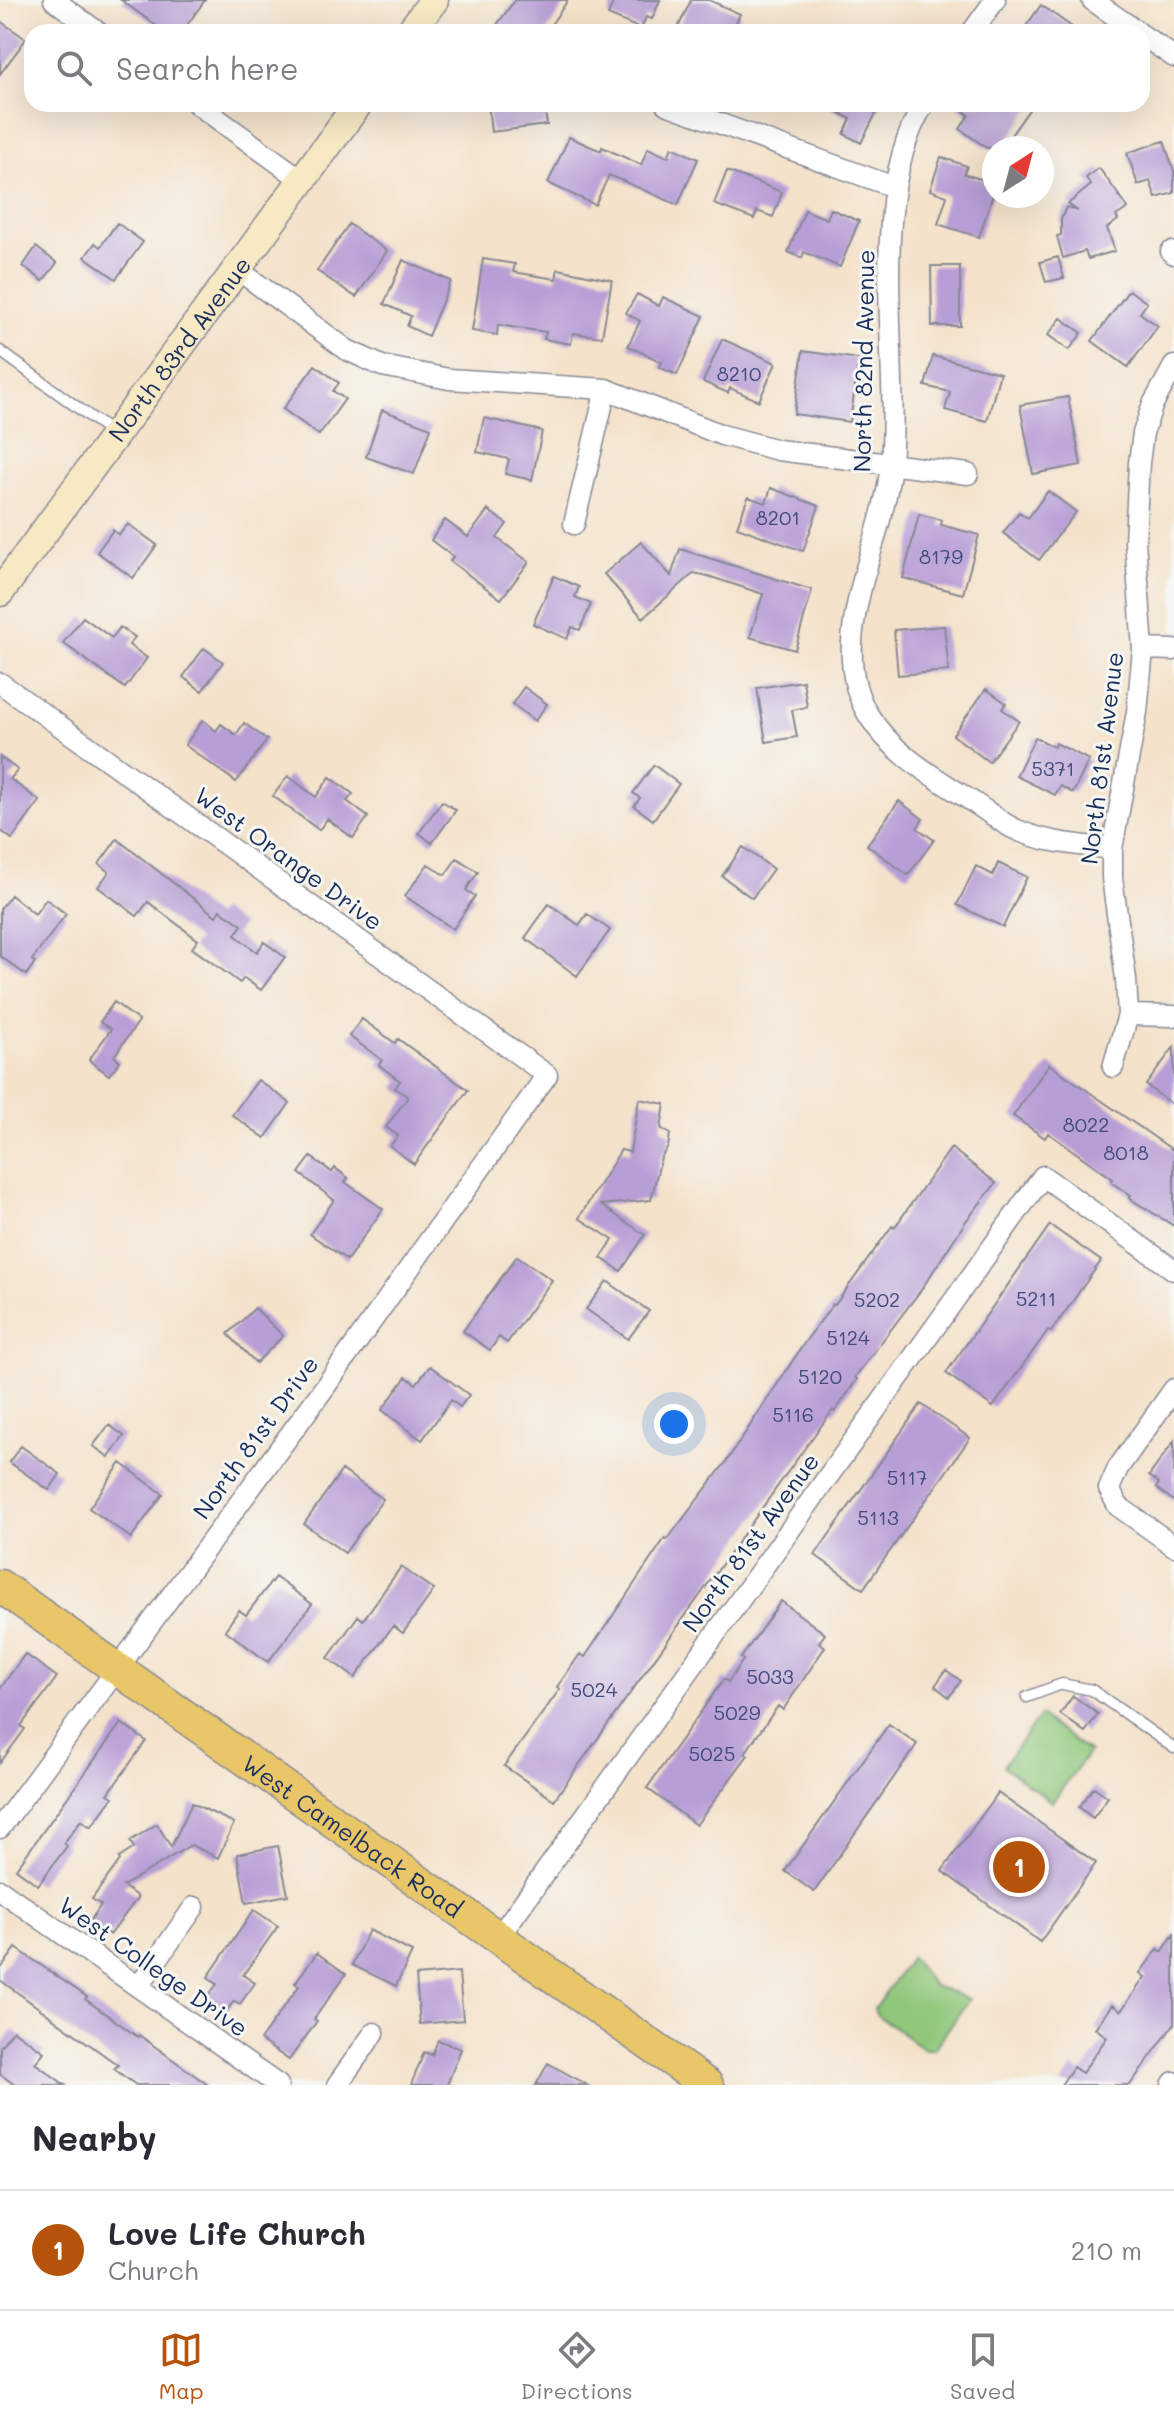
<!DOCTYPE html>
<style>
:root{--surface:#fff;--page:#f2f2f3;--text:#2b2b33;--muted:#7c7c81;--line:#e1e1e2;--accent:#b45309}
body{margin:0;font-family:Mali,sans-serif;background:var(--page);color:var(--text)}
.compass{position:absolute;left:982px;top:136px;width:72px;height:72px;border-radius:50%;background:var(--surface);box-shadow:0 8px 32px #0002;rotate:36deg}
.you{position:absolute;left:674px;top:1424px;width:28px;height:28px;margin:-20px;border:6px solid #fff;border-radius:50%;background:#1a73e8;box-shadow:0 0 0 12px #1a73e833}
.badge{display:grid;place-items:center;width:52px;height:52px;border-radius:50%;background:var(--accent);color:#fff;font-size:26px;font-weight:700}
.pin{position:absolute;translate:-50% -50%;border:4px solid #fff;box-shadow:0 2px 8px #0006}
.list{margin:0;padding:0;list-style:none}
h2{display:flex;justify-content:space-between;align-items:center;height:104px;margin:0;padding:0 32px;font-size:34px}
h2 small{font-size:26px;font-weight:400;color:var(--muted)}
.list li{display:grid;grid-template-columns:52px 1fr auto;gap:24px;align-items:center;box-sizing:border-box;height:120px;padding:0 32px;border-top:2px solid var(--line)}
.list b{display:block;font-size:30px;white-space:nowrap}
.list p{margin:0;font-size:26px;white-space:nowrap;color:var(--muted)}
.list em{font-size:26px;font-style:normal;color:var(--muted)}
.icon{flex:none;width:44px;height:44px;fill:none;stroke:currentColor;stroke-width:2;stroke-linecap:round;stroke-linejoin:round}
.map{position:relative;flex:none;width:1174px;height:2085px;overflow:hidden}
.search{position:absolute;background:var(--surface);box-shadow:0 8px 32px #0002;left:24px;right:24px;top:24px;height:88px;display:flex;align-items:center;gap:20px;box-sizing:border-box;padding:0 28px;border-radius:24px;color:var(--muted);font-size:30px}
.sheet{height:224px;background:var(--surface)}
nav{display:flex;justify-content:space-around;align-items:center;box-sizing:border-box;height:112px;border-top:2px solid var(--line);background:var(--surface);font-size:22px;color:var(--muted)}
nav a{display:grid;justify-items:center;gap:4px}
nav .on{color:var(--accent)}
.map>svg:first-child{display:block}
</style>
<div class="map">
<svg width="1174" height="2085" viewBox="0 0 1174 2085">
<rect width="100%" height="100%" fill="#f6f6f2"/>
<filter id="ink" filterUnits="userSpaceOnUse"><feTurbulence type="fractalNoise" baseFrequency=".0125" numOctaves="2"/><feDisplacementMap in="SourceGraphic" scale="16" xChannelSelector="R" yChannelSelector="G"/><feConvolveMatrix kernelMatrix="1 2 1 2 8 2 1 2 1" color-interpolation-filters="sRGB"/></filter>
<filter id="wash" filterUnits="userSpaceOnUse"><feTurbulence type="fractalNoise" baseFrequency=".006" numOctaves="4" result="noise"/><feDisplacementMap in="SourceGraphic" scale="32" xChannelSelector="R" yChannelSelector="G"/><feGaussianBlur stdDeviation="1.8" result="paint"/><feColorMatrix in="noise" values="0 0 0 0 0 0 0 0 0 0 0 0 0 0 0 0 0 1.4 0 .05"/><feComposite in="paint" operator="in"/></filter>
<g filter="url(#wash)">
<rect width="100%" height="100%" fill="#f4e2ca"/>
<!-- green -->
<path fill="#90c77a" stroke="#567b6c" stroke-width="2" d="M1040,1716L1089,1752L1052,1802L1003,1766Z
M911,1957L934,1986L969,1999L934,2049H924L876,2014L874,2009Z"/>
<g id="blocks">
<!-- building -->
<path fill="#b89ed6" d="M121,0H205L182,32H165Z
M515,0H568L546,32H504L496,26Z
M614,0H660L652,19L646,17L641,29L608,15Z
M691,0H709L740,14L732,32H676Z
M1041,5L1079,32H1022Z
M0,21L26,39L0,74Z
M488,104H544L547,125L491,132Z
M823,104H881L861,143L844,134L851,119Z
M954,104H1033L1002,148H987L960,129L969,115Z
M569,137L601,151L602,147L641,165L648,148L668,157L672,147L698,159L678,205L609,175L595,205L548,183Z
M1164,141L1174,171V193L1156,198L1150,181L1138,185L1127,153Z
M941,157L967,166L964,174L994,183V191L979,237L938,224L947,196L930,190Z
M1099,168L1128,208L1116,216L1118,220L1107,228L1115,251L1088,259L1085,251L1063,258L1057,236L1061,235V219L1066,207L1078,211L1068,204L1091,185L1086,178Z
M727,171L782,192L773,217L757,211L754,219L714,204Z
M831,209L859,221L840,267L804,252L802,258L788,252L805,210L827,219Z
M117,223L143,242L116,279L85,257L95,243L100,247Z
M349,224L387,251L356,297L317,271Z
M36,247L57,263L43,281L23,266Z
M1058,257L1064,278L1046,282L1040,262Z
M483,259L515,264L513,272L556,279L558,269L612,280L602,337L573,333L571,344L544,339L546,332L498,325L497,335L472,331Z
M403,260L451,281L428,336L407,326L411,316L384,304Z
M931,266H960V326H932Z
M1129,290L1147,303L1140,313L1158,326L1128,367L1092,341Z
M637,294L659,306L663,297L704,316L677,375L659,367L662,362L628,346L640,321L626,313Z
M1061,318L1082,333L1069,350L1048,335Z
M722,339L776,363L759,401L730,388L728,393L703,382Z
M803,351L859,359L850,422L794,414Z
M933,356L1000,373L987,421L945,410L950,392L925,386Z
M315,365L339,383L333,391L345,399L319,435L283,409Z
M1068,397L1081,465L1033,474L1020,405Z
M382,410L431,428L414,474L366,457Z
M484,418L542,431L532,480L505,474L509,459L477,452Z
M771,488L819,506L803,551L737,527L748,497L766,503Z
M1048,491L1076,512L1039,560L1003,533L1019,512L1028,518Z
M488,510L507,524L497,538L529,562L501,599L450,561L453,557L431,540L445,520L468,537Z
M919,514L942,520L941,525L979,535L963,594L903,578Z
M128,524L157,545L133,578L97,552L113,530L119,535Z
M641,542L671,576L680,549L812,590L795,650L750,637L763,594L708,576L694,573L643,618L604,574Z
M554,576L579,587L575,597L591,604L580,630L572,627L567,639L533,624Z
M83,617L112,638L120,627L135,637L129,645L147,658L125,688L63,643Z
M944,626L949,671L898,675L894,630Z
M204,648L223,662L202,691L183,677Z
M803,681L807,707L792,710L797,737L766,742L757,688Z
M524,687L547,704L535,721L512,704Z
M986,689L1006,703L1002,709L1019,721L989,762L953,735Z
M203,720L216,731L221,724L236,735L244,723L267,740L236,782L185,745Z
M1035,737L1054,747L1056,743L1089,760L1073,793L1060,786L1055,795L1016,776Z
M0,757L18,770L10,779L40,801L12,839L0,830Z
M654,765L679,784L653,820L634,806L640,798L633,793Z
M288,776L316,797L330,777L353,794L347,801L368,817L353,838L327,819L319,830L273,796Z
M442,801L456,810L432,843L419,833Z
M899,801L923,819L917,828L934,840L908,875L867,845Z
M117,839L216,916L220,910L242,925L235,935L257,952L264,942L285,957L261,990L244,978L240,983L192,948L198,940L148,902L137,916L98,887L109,872L99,864Z
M743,847L773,869L752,898L722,876Z
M457,858L478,872L466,890L475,896L453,929L405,896L428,864L445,875Z
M998,863L1027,877L1003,927L957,905L976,866L993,875Z
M11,895L35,914L46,899L66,914L32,960L35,962L26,975L0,956V909Z
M549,904L579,925L587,914L610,930L577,976L525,938Z
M114,1002L139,1021L114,1056L120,1061L109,1075L89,1060L111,1029L100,1022Z
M362,1019L395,1043L398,1039L468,1090L414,1164L390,1146L398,1136L386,1127L408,1097L395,1088L400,1081L379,1065L382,1060L349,1036Z
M1174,1047V1106L1146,1085Z
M1049,1064L1174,1151V1226L1129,1198L1131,1196L1111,1182L1113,1179L1048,1133L1045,1138L1013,1116Z
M258,1080L290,1103L265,1138L232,1115Z
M639,1099L665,1104L661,1128L670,1134L668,1147L661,1157L651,1200L601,1205L645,1235L621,1271L601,1258L613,1240L579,1218L621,1150L630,1152Z
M951,1148L996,1183L966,1221L921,1290L855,1377L857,1379L835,1412L833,1410L807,1445L554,1800L504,1766L560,1689L557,1687L580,1654L585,1657L665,1538L667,1540L726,1462L805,1342L833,1304L835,1305L892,1226L894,1228Z
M311,1157L332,1172L335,1168L348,1178L345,1182L383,1209L347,1260L310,1234L334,1200L299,1173Z
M1050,1225L1101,1261L1051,1332L1048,1330L993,1407L946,1373Z
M517,1256L552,1280L507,1343L499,1337L490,1350L463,1331Z
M607,1281L649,1311L628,1339L586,1309Z
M255,1308L283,1336L256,1363L228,1334Z
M430,1366L469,1395L460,1407L451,1400L422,1440L382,1410L406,1377L416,1384Z
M921,1404L970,1438L863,1589L815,1555Z
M109,1425L124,1436L109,1457L93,1446Z
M1174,1441V1501L1156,1488L1159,1483L1149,1476Z
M21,1446L60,1474L49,1490L9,1462Z
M121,1463L163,1494L131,1538L89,1508Z
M342,1470L383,1499L345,1553L304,1524Z
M401,1567L434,1590L403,1633L393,1626L355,1678L328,1658L358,1616L363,1620Z
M275,1577L312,1604L268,1662L225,1630L239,1610L246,1615Z
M781,1601L825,1634L819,1642L825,1647L783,1710L778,1706L745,1753L748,1755L696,1825L647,1788L724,1679L728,1682L743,1660L741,1658Z
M25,1654L57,1677L21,1726L25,1729L0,1763V1689Z
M946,1670L961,1681L949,1697L935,1686Z
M1073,1696L1098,1714L1085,1732L1060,1714Z
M121,1723L146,1741L108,1794L113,1797L91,1827L81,1820L64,1843L67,1846L38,1885L16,1869Z
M889,1724L917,1744L814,1892L785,1871Z
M1094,1787L1108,1797L1093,1818L1079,1807Z
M998,1793L1096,1863L1040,1942L942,1871Z
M192,1803L234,1823L218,1858L191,1845L123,1886L138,1897L110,1935L90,1921L101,1905L92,1899L120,1860L119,1858L134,1848L130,1841L157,1824L171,1847Z
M278,1846L288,1895L246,1903L237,1854Z
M254,1910L278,1926L243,1975L255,1983L240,2004L234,2001L225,2013L206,1999L217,1984L208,1977Z
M369,1930L412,1952L396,1986L352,1965Z
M1174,1934V2024L1130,2085H1061L1073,2067L1082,2073L1107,2037L1095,2028L1112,2005L1121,2011L1145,1977L1140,1973L1158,1949L1162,1952Z
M16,1948L87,1997L85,1999L138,2037L139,2035L208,2085H136L114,2069L118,2065L0,1980V1970Z
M317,1953L346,1974L314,2019L317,2021L289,2060L260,2040L299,1986L295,1983Z
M459,1972L463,2020L420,2024L416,1976Z
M13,2030L44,2052L35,2063L65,2085H15L0,2074V2047Z
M438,2040L461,2049L447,2085H411L424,2052L432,2055Z
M548,2063L587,2085H536Z"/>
</g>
</g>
<g filter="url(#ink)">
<use href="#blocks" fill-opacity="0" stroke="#888894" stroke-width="2"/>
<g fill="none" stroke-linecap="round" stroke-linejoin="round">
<!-- service casing -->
<g stroke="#888894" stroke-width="13">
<path id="service" d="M0,351L114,434
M1027,1697L1062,1684L1092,1690L1174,1748"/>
</g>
<!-- minor casing -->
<g stroke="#888894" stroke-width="23">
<path id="minor" d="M54,0L98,32
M1092,0L1138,32
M972,32L995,0
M1142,35L1174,57
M197,104L302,180
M666,104L894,187
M924,104C866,197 900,355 891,463C885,542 822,642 869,716C893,755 938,779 976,804C989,812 1002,824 1017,830C1046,843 1080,845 1112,849
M1171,252L1174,254
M237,269L347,350L382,366L449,379L606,389L722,435L778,450L968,474
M574,524L606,389
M1143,649L1174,650
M0,683L547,1075L322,1391L0,1828
M1128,1015L1174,1016
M1113,1067L1128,1015L1126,979L1112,878V849L1137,712L1143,649L1135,541L1139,463L1143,433L1153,404L1174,366
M1174,1389L1118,1468L1109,1489L1118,1506L1174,1546
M0,1890L278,2085
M498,1938L1043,1176L1174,1270
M138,1987L194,1907
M337,2085L374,2033
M1172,2085L1174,2082"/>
</g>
<!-- secondary casing -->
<g stroke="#888894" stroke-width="31">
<g id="secondary">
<path d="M410,32L434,0"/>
<path id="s1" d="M0,592L358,104"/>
</g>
</g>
<!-- primary casing -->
<g stroke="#888894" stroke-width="35">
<g id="primary">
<path id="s2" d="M0,1586L707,2085"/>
</g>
</g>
<!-- service -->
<use href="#service" stroke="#fff" stroke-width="10"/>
<!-- minor -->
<use href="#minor" stroke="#fff" stroke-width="20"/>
<!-- secondary -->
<use href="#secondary" stroke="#f6e9c3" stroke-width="28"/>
<!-- primary -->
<use href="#primary" stroke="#e9c769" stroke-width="32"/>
</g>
</g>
<g text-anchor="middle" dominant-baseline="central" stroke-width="6" stroke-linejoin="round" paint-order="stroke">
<!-- number labels -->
<g font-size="20" fill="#424b7c">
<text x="739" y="373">8210</text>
<text x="778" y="517">8201</text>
<text x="941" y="556">8179</text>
<text x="1053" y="768">5371</text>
<text x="1086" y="1124">8022</text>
<text x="1126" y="1152">8018</text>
<text x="1036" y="1298">5211</text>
<text x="877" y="1299">5202</text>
<text x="848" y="1337">5124</text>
<text x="820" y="1376">5120</text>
<text x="793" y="1414">5116</text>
<text x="907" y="1477">5117</text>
<text x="878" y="1517">5113</text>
<text x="770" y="1676">5033</text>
<text x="594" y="1689">5024</text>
<text x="737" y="1712">5029</text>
<text x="712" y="1753">5025</text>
</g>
<!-- street labels -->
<g font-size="24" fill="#1b2f5e" stroke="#f6f6f2">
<text stroke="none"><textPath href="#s1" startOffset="302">North 83rd Avenue</textPath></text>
<text transform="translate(863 361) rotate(-89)">North 82nd Avenue</text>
<text transform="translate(1101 758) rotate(-83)">North 81st Avenue</text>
<text transform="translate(289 858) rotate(36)">West Orange Drive</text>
<text transform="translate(255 1437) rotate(-54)">North 81st Drive</text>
<text transform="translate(750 1542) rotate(-54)">North 81st Avenue</text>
<text stroke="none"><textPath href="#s2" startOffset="432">West Camelback Road</textPath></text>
<text transform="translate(154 1966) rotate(35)">West College Drive</text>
</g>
</g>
</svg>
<svg class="compass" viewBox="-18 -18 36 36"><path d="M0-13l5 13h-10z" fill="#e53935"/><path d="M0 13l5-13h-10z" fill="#7c7c81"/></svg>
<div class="you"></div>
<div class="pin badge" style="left:1019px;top:1867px">1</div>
<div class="search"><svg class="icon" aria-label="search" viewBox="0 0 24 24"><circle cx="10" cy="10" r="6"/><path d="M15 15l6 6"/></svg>Search here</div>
</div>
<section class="sheet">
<h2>Nearby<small></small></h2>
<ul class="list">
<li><span class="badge">1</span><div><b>Love Life Church</b><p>Church</p></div><em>210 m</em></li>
</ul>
</section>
<nav>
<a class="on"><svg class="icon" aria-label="map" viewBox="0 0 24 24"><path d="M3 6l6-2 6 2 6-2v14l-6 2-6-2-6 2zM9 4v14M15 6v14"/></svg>Map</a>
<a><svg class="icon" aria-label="directions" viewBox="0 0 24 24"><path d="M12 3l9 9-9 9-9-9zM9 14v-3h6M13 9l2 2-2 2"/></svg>Directions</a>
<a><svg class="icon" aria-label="saved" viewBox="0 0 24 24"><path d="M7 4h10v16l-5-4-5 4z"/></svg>Saved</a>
</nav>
